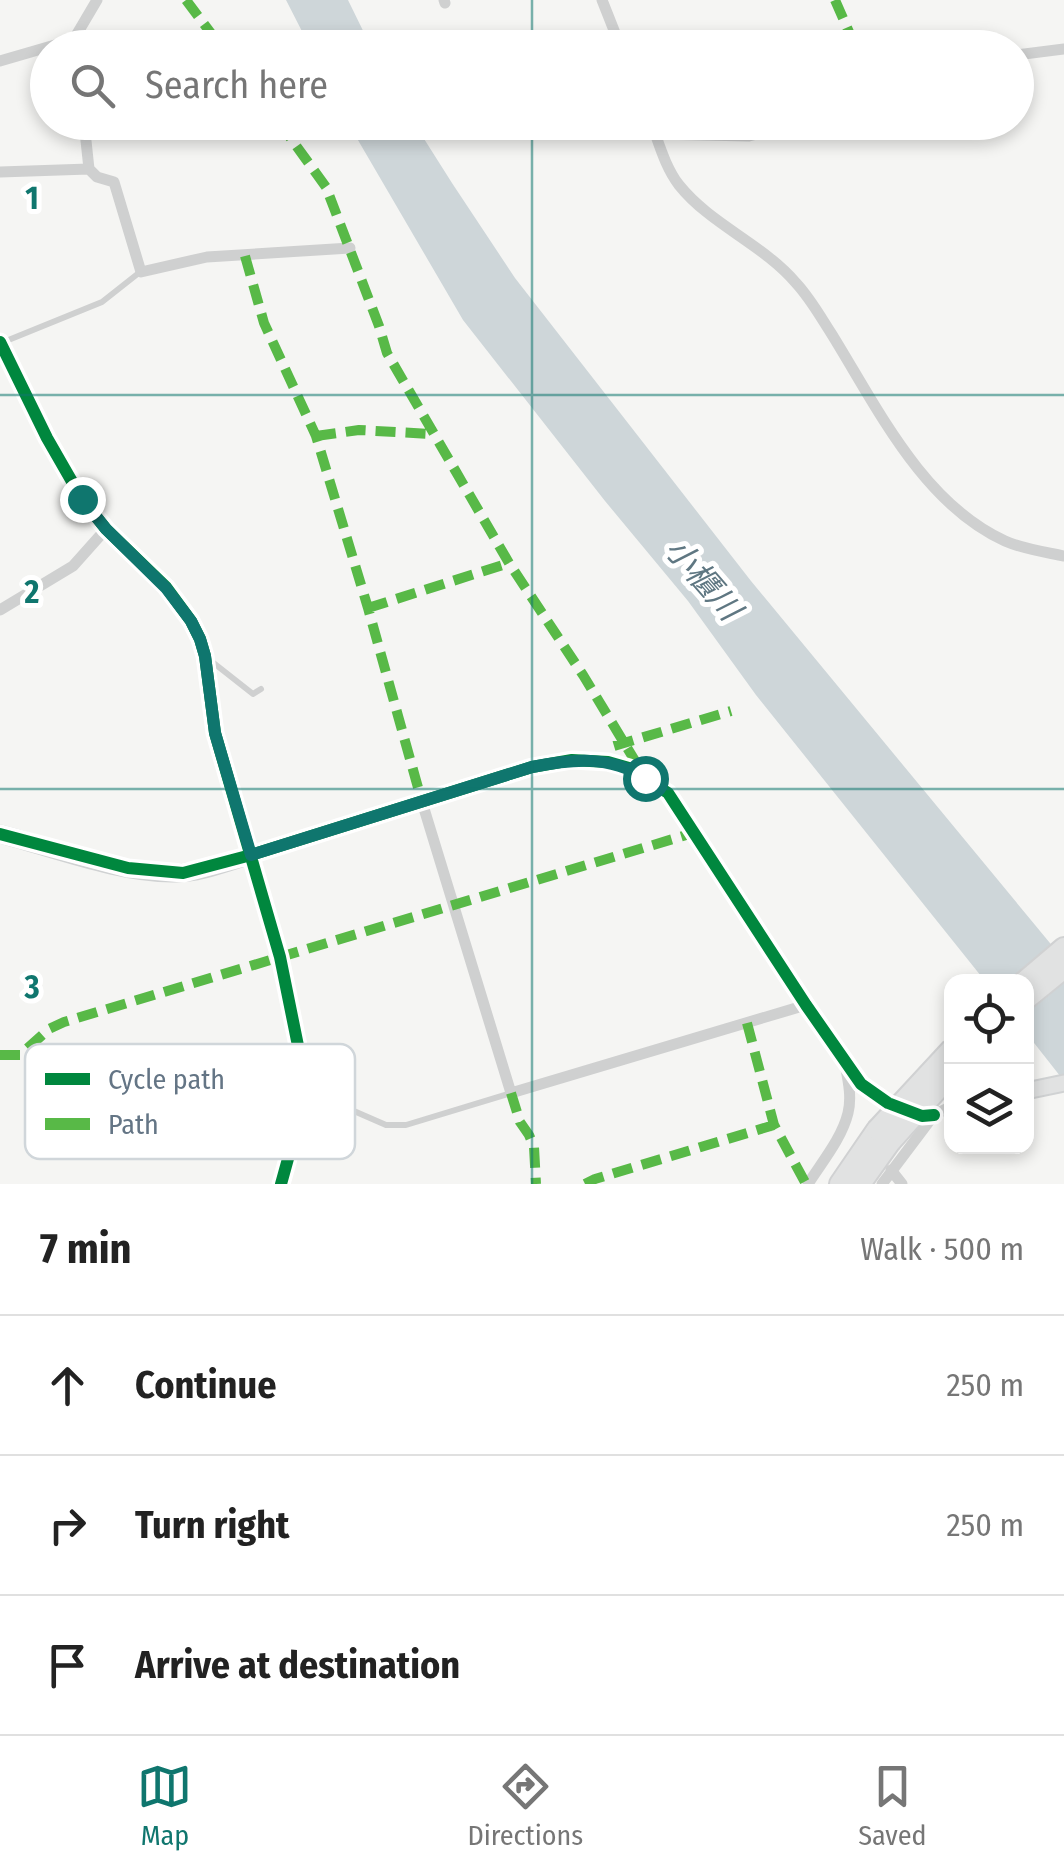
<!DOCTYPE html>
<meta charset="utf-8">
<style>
:root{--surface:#fff;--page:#f6f6f6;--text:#222;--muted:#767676;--line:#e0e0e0;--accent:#0f766e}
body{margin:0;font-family:"Fira Sans Condensed","Noto Sans JP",sans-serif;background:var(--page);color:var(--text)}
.controls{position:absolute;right:30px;bottom:30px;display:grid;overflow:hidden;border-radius:20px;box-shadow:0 5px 15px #0003}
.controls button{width:90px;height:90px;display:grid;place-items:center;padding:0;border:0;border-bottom:2px solid var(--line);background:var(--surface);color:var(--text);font:50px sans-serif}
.stop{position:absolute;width:30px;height:30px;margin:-22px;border:8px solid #0f766e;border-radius:50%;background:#fff}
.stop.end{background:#0f766e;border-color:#fff;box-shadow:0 2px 10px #0008}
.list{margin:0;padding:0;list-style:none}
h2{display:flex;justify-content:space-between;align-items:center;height:130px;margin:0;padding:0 40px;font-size:42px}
h2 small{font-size:32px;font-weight:400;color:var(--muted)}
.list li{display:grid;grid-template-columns:65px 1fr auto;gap:30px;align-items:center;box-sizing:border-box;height:140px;padding:0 40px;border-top:2px solid var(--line)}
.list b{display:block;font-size:38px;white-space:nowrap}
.list em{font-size:32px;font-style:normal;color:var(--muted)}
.icon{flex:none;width:55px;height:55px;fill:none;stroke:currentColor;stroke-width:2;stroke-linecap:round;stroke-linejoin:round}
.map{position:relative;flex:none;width:1064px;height:1184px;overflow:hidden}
.search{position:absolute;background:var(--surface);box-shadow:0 5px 15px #0003;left:30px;right:30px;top:30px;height:110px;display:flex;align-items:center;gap:25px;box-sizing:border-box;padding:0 35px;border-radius:55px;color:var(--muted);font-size:38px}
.sheet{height:550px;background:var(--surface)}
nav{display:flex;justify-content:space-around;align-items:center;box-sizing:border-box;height:140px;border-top:2px solid var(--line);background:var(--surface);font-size:28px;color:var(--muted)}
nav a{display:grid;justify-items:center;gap:5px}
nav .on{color:var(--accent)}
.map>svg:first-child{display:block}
</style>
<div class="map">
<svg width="1064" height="1184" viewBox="0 0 1064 1184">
<rect width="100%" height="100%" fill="#f5f5f3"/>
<!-- water -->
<path fill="#ced6d9" d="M286,0H348L371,47H310Z
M348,123H414L452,183L515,278L751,581L1064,960V1081L1027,1034L1026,982L985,981L756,695L688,601L605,501L463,320Z"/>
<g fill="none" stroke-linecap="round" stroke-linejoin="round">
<!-- secondary casing -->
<g stroke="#d0d2d3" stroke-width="19">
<path id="secondary" d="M0,834C54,848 120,874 175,873C200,873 227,862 251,855
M1026,1091L1064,1083"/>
</g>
<!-- highway casing -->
<g stroke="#d0d1d2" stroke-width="24">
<path id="highway" d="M1024,982L1064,948
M1026,999L1064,968
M840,1184L877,1130
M860,1184L890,1142"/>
</g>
<!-- lane -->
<path stroke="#cfd0d0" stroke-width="6" d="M1,343L102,302L140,272
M206,657L253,694L261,689
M308,1091L386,1125H406L511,1093"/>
<!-- street -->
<path stroke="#cfd0d0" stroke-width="11" d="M444,0L445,3
M602,0L621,48
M68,48L67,44L74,39L97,0
M1016,55L1064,49
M0,61L55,45L67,44
M84,122L89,169
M651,122C659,143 665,167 679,185C711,225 763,244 796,283C810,298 820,316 831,333C877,407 922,503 1005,541C1023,549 1045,552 1064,556
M655,134L749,136L803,122
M0,172L89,169L97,177L114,182L141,272L207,257L350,248
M0,342L47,438L82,499L106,529L166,587L191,621L200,639L205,656L215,733L280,957L307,1090L281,1184
M0,610L73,566L106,529
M422,802L511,1093L806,1005
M251,855L532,767L584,760L608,762L629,768L668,793L806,1005L861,1084L888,1103L922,1116L934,1115
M301,1059L337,1068
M891,1170L902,1184
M808,1184C822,1162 842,1138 848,1113C852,1097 848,1080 845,1064
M882,1184L934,1115L952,1106"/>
<!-- secondary -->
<use href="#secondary" stroke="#e1e2e2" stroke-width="15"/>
<!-- highway -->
<use href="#highway" stroke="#e1e2e2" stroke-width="20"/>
<!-- highway-bridge casing -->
<g stroke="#d0d1d2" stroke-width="24" stroke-linecap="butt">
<path id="highway-bridge" d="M877,1130L952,1049
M890,1142L952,1073"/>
</g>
<!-- highway-bridge -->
<use href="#highway-bridge" stroke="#e1e2e2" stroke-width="20"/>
<!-- quiet -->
<path stroke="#58b947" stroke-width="10" stroke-dasharray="20 10" stroke-linecap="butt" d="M186,0L222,48
M835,0L856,48
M279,122L326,187L379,326L387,353L509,563L583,675L643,774
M245,256L264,323L316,436L368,608L422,802
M316,436L359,430L432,434
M368,608L509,563
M614,746L731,711
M747,1023L774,1125L806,1184
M0,1055H20L49,1029L64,1022L693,833
M511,1093L520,1122L529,1135L534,1147L536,1184
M585,1184L595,1179L774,1125"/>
<!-- cycleway casing -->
<g stroke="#fff" stroke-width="19">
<path id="cycleway" d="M0,342L47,438L82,499L106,529L166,587L191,621L200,639L205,656L215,733L280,957L307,1090L281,1184
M0,834L128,868L183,873L251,855L532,767L572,760L608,762L629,768L668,793L806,1005L861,1084L888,1103L922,1116L934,1115"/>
</g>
<!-- cycleway -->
<use href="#cycleway" stroke="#00873e" stroke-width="12"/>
</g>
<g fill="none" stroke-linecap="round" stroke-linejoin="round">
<!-- route -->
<path stroke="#0f766e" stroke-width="12" d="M82,499L106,529L166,588L191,621L200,639L205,656L215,733L251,855L532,767C572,759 609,755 645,778"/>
</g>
<!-- grid -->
<path fill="none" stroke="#0f766e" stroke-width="2.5" stroke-opacity="0.55" d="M532,0V48M532,122V1184M0,395H1064M0,789H1064"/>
<g text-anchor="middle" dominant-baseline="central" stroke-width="10" stroke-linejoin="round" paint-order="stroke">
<!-- water labels -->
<g font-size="32" font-style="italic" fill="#5f7782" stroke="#fff">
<text transform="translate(703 579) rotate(49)">小櫃川</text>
</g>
</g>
<!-- legend -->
<rect x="25" y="1044" width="330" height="115" rx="15" fill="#fff" stroke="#d0d6da" stroke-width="2.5"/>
<rect x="45" y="1073" width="45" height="12" fill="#00873e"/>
<rect x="45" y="1118" width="45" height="12" fill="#58b947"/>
<g font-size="28" fill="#647585">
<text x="108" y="1089">Cycle path</text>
<text x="108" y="1134">Path</text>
</g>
<g font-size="32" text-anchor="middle" font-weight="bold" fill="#0f766e" stroke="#fff" stroke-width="10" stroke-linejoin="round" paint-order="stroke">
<text x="32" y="209">1</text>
<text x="32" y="603">2</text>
<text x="32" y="998">3</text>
</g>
</svg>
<div class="controls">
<button><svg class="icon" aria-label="locate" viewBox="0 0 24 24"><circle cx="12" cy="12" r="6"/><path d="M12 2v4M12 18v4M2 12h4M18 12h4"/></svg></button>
<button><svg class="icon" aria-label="layers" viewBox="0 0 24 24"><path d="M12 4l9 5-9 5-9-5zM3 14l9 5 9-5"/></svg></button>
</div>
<div class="stop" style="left:645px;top:778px"></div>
<div class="stop end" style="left:82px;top:499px"></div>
<div class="search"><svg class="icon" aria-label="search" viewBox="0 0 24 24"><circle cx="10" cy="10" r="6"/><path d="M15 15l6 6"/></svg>Search here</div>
</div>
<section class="sheet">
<h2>7 min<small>Walk · 500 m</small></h2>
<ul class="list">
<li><svg class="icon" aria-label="ahead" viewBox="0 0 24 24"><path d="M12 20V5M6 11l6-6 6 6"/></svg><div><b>Continue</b></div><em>250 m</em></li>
<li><svg class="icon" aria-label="right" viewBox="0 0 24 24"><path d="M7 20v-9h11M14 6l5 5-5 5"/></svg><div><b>Turn right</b></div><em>250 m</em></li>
<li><svg class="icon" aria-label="arrive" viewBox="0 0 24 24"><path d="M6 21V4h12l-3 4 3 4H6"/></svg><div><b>Arrive at destination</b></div></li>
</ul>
</section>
<nav>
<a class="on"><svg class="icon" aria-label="map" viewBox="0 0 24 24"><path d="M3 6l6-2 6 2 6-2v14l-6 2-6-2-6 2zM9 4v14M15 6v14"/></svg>Map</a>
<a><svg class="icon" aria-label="directions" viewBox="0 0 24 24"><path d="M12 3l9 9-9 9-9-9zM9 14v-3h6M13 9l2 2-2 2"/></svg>Directions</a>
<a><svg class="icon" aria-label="saved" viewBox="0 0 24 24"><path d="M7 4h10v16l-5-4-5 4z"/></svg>Saved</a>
</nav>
